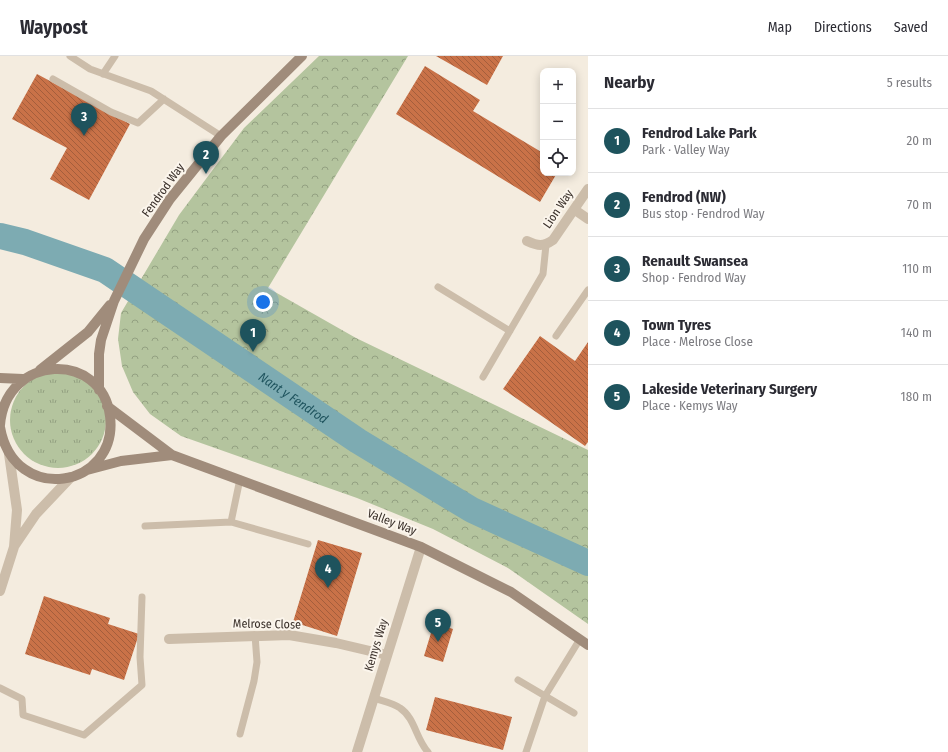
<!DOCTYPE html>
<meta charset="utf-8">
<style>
:root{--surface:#fff;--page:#f2f2f3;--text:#2b2b33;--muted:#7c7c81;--line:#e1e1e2;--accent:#1e535d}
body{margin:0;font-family:"Fira Sans Condensed",sans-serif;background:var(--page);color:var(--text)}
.controls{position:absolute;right:12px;top:12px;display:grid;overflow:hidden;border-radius:8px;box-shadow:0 2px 10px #0003}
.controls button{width:36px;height:36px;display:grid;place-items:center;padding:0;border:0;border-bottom:1px solid var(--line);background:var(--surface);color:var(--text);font:20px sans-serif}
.you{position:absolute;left:263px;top:246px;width:14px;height:14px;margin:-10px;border:3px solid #fff;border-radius:50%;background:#1a73e8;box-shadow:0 0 0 6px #1a73e833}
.badge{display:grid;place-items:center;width:26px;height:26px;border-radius:50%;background:var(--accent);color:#fff;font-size:13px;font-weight:700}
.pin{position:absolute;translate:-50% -33px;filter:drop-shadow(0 1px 2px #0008)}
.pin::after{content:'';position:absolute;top:21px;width:14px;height:12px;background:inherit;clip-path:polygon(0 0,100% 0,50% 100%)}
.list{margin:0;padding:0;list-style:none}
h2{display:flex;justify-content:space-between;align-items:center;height:52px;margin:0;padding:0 16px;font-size:17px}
h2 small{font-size:13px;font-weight:400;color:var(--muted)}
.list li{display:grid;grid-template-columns:26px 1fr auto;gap:12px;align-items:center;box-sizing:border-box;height:64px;padding:0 16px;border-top:1px solid var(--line)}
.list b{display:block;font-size:15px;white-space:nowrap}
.list p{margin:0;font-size:13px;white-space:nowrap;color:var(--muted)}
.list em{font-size:13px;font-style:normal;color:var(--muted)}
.icon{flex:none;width:22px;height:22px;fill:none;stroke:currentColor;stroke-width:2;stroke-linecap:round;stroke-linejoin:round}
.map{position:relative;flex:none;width:588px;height:696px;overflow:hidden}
header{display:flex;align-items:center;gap:24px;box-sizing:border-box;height:56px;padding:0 20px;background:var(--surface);border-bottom:1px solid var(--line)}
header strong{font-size:19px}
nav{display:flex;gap:22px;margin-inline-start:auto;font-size:14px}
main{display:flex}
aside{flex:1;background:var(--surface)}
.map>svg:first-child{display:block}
</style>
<header>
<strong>Waypost</strong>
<nav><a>Map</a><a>Directions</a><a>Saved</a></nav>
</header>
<main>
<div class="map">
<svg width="588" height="696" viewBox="0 0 588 696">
<defs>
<pattern id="grass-tufts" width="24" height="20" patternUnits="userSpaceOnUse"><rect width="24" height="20" fill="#b4c49e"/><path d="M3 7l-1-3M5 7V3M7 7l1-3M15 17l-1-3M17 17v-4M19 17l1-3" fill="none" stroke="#93a081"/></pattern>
<pattern id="park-crowns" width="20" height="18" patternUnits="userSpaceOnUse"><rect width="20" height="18" fill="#b4c49e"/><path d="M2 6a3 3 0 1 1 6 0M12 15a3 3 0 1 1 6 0" fill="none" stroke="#93a081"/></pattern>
<pattern id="building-back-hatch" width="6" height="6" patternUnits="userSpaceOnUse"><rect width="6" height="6" fill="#c97248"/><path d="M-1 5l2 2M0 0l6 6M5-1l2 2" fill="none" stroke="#a45e3c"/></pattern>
</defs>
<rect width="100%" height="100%" fill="#f4ecdf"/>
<!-- grass -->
<path fill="url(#grass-tufts)" d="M10 364a48 48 0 1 1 96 0a48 48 0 1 1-96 0Z"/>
<!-- park -->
<path fill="url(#park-crowns)" d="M319,0H408L268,232L356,282L588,394V568L508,512L433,473L357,442L181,380L150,358L133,336L122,310L118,283L121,257L179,159L244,72Z"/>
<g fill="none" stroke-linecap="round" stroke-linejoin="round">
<!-- river -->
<path stroke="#7dabb2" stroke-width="26" id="s1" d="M0,180L25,186L105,214L358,385L472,454L588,507"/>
</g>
<!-- building -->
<path fill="url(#building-back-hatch)" d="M436,0H503L487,29Z
M425,10L480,44L473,55L543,97V117H557L540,146L396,58Z
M37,18L130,68L89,144L50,123L67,92L12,63Z
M540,280L575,305L588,286V386L585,390L503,333Z
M318,484L362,497L337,580L293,566Z
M44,540L110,562L108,568L139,578L124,624L92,613L90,619L25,598Z
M434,567L453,573L443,606L424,600Z
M435,641L512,661L503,694L426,674Z"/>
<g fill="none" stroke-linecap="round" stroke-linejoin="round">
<!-- lane -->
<path stroke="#ccbdaa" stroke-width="7" d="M70,0L90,13L151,35L221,80
M103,18L115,0
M53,23L111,56L138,67L164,43
M438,231L510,275
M556,280L588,234
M483,321L543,218L546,189
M231,466L240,423
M145,470L231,466L308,488
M518,624L574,657
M0,632L22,643L23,659L84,679L142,629L140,601L142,541
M374,642C382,645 393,647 400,652C415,662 416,683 428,696
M240,678L254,625L257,606L255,579
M526,696L545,640L580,583"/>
<!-- street -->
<path stroke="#ccbdaa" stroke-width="10" d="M575,154L588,163
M527,185C538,190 543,191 553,184L588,133
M15,489L36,458L71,421
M0,535L14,491L17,454L9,398
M169,583L289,579L336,587L387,599
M357,696L421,491"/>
<!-- secondary -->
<path stroke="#a08c7b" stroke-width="10" d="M40,314L88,276L110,249
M0,322L23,323
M99,334V298L101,284L114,245L144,183L170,143L221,80L302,0
M107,350L172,399L421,491L511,536L588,589
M0,369C6,297 102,295 110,360C119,432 14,451 0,371
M87,414L121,405L172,399"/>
</g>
<g text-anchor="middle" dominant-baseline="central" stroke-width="4" stroke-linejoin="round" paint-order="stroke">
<!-- street labels -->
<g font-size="12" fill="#3a302a" stroke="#fbf5ec">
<text transform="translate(163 134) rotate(-54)">Fendrod Way</text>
<text transform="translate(558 153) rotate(-56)">Lion Way</text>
<text transform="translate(392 466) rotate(21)">Valley Way</text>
<text transform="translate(267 568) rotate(1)">Melrose Close</text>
<text transform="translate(376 589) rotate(-73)">Kemys Way</text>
</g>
<!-- water labels -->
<g font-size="13" font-style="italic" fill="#1e535d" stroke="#fbf5ec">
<text stroke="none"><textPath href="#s1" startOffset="338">Nant y Fendrod</textPath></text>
</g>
</g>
</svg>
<div class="controls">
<button>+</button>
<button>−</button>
<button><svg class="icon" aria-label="locate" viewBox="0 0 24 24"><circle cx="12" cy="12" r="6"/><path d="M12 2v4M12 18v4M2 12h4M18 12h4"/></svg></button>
</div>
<div class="you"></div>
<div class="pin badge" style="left:253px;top:296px">1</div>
<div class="pin badge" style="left:206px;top:118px">2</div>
<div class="pin badge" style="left:84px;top:80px">3</div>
<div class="pin badge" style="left:328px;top:532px">4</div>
<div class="pin badge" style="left:438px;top:586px">5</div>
</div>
<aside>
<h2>Nearby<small>5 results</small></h2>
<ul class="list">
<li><span class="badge">1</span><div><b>Fendrod Lake Park</b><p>Park · Valley Way</p></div><em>20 m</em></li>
<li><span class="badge">2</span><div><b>Fendrod (NW)</b><p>Bus stop · Fendrod Way</p></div><em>70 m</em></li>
<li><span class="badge">3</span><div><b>Renault Swansea</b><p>Shop · Fendrod Way</p></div><em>110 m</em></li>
<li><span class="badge">4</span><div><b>Town Tyres</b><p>Place · Melrose Close</p></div><em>140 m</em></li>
<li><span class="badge">5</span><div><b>Lakeside Veterinary Surgery</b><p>Place · Kemys Way</p></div><em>180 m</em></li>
</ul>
</aside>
</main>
